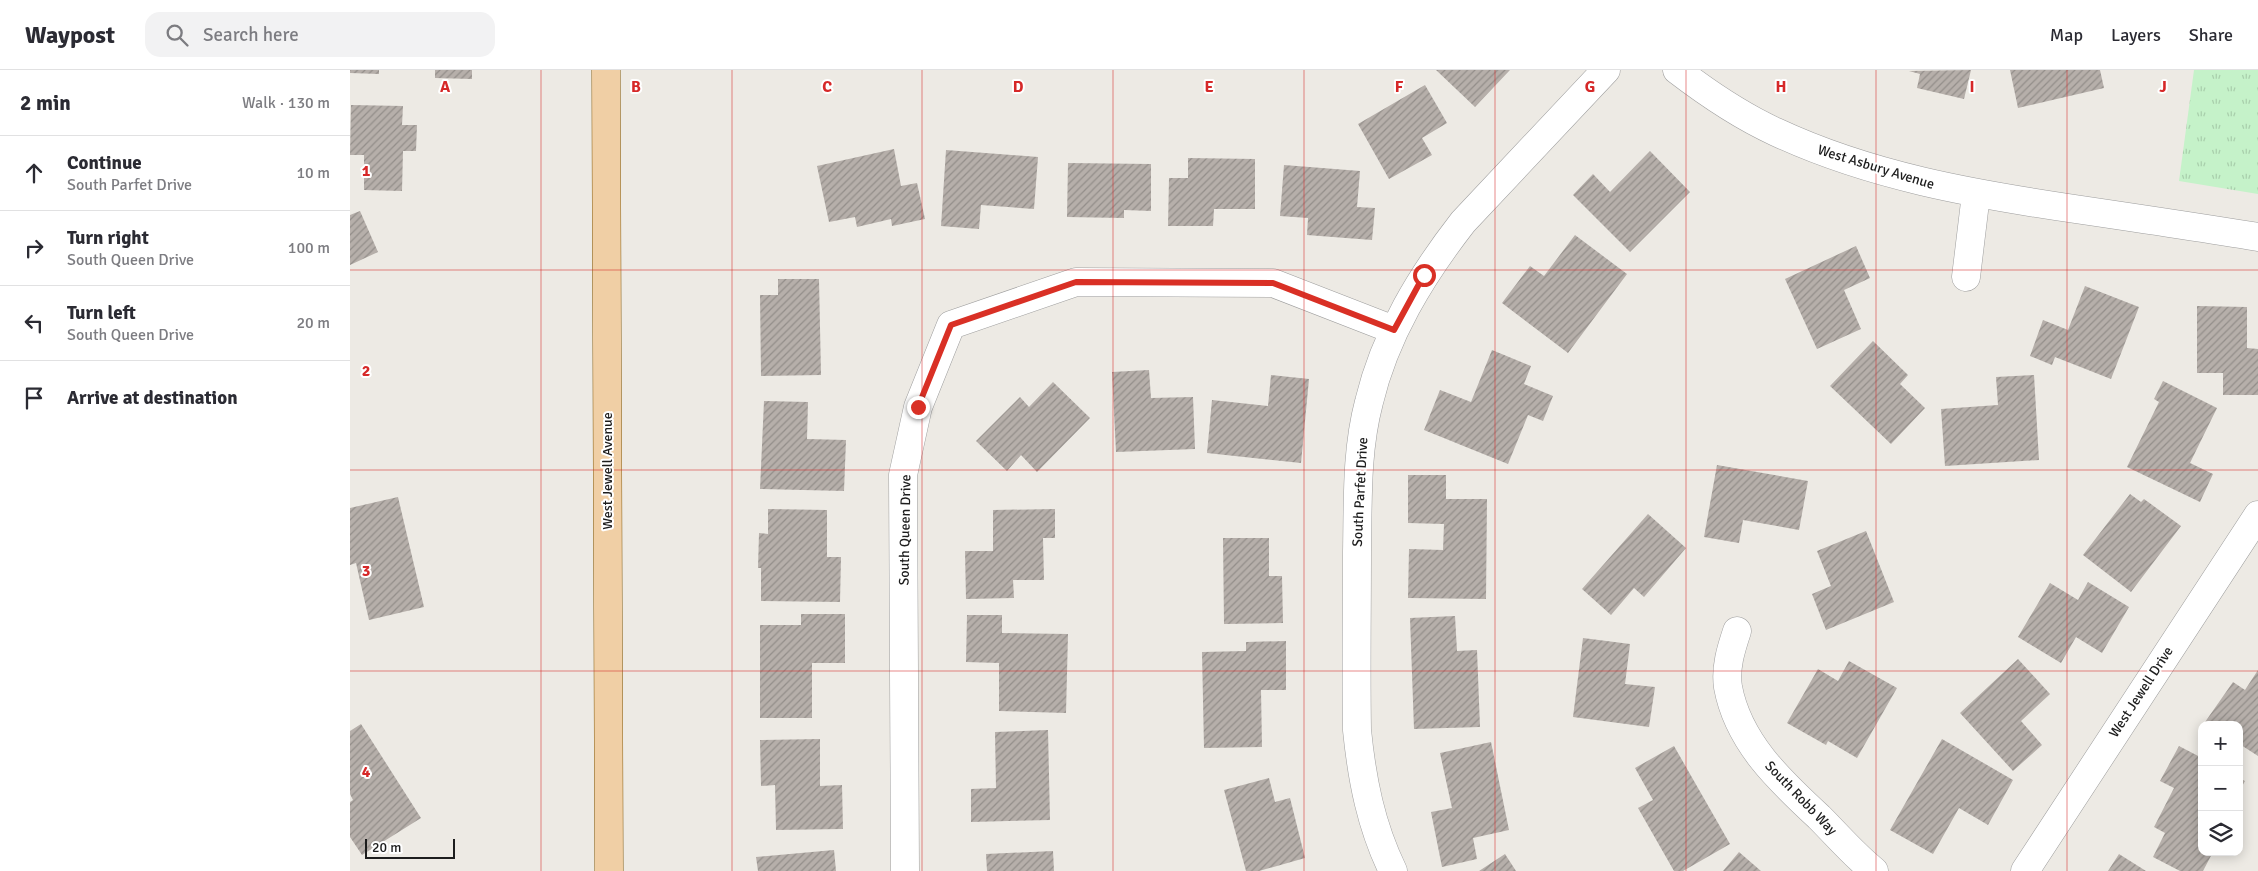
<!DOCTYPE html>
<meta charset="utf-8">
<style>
:root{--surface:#fff;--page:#f2f2f3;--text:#2b2b33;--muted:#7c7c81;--line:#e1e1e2}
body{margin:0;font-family:Signika,sans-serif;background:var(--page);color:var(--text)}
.controls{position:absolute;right:15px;bottom:15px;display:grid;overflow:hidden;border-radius:10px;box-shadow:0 2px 12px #0003}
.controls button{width:45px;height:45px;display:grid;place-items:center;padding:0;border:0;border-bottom:1px solid var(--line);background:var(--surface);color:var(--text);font:25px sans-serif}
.scale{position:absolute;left:15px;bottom:12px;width:90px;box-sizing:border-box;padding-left:5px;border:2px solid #1d1d1d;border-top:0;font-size:14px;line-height:18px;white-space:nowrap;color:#1d1d1d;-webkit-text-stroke:4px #fff;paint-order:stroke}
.stop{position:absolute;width:15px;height:15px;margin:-11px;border:4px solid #d93025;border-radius:50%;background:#fff}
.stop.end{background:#d93025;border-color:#fff;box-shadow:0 1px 5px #0008}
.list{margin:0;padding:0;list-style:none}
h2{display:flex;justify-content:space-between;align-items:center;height:65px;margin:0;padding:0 20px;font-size:21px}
h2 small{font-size:16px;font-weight:400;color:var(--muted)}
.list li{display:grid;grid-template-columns:32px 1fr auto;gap:15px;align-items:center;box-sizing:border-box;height:75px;padding:0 20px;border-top:1px solid var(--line)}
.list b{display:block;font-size:19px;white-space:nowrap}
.list p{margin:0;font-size:16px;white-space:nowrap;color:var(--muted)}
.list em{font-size:16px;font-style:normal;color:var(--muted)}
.icon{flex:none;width:28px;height:28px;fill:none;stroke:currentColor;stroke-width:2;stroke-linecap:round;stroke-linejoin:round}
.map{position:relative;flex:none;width:1908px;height:801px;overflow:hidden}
header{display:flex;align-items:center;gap:30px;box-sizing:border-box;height:70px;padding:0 25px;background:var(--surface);border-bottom:1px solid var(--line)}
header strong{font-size:24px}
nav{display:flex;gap:28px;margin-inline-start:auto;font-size:18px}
.search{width:350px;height:45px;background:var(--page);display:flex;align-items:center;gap:12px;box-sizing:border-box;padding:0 18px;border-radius:15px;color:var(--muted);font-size:19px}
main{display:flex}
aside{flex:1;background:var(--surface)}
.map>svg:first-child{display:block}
</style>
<header>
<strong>Waypost</strong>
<div class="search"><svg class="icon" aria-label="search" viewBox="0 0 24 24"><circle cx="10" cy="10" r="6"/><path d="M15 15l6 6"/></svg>Search here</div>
<nav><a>Map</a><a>Layers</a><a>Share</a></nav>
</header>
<main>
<aside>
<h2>2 min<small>Walk · 130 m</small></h2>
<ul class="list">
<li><svg class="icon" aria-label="ahead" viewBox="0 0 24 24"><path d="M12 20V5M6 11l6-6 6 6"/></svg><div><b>Continue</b><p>South Parfet Drive</p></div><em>10 m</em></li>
<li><svg class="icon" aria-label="right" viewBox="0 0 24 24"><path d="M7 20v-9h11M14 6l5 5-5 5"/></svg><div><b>Turn right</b><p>South Queen Drive</p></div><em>100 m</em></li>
<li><svg class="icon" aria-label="left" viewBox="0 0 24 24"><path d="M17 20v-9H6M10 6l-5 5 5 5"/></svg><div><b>Turn left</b><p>South Queen Drive</p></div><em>20 m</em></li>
<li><svg class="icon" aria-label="arrive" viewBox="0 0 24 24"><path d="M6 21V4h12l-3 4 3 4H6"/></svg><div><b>Arrive at destination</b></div></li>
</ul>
</aside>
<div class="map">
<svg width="1908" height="801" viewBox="0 0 1908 801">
<defs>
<pattern id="park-tufts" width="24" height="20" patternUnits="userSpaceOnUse" patternTransform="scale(1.25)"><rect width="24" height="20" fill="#c5f2c9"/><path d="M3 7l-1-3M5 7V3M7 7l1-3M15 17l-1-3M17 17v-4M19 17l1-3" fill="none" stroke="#a9cfac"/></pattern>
<pattern id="building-hatch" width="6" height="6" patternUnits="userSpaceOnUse" patternTransform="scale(1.25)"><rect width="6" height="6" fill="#b6afaa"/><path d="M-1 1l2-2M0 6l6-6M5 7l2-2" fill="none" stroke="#938e8a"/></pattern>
</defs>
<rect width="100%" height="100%" fill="#edeae4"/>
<!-- park -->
<path fill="url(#park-tufts)" d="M1844,0H1908V124L1829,111Z"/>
<!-- building -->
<path fill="url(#building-hatch)" d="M0,0H29V4L0,3Z
M85,0H122V9L85,8Z
M1086,0H1160L1125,37Z
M1621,0L1614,29L1567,18L1570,4L1559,1Z
M1660,0H1750L1754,18L1668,38Z
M1075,15L1097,53L1072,68L1082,85L1039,109L1008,54Z
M1,35L53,36L52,55H67L66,81H53L52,121L14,120V85H0Z
M544,79L551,116L567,113L575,149L542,156L541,149L507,157L505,147L479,152L467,96Z
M596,80L688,87L684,139L631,135L629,159L591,156Z
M1300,81L1340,122L1280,182L1223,125L1243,104L1260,122Z
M838,88L905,89V139H864L863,156H818L819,108H838Z
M718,93L801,94V141L774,140V148L717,147Z
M934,95L1010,101L1007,137L1025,138L1022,170L957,165L958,148L930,146Z
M10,141L28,182L0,195V145Z
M1225,165L1277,204L1218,283L1152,233L1180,196L1194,206Z
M1506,176L1520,208L1494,220L1511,259L1467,279L1435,209Z
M428,209H469L471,305L411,306L410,225H428Z
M1735,216L1789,237L1761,309L1705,287L1702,295L1680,286L1693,250L1718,260Z
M1847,236L1897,237V278L1908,279V325H1873V303H1847Z
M1523,271L1558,305L1550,314L1575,338L1541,374L1480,316Z
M1142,280L1181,296L1174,314L1203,326L1193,351L1178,345L1158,394L1074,360L1090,320L1121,332Z
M799,300L801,328L843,327L845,379L766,382L762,302Z
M921,305L959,309L951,393L857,383L862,330L918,336Z
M1684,305L1689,390L1595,396L1591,339L1648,335L1646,307Z
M1813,311L1867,338L1840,393L1863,404L1850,432L1777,397L1809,332L1804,329Z
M703,312L740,348L687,402L671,385L657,401L626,371L670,327L679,337Z
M414,331L458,332L457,369L496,370L494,421L410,419Z
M1367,395L1458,411L1449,460L1393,450L1389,473L1354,467Z
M1058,405H1096V429H1137L1136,529L1058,528L1059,479L1093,480L1094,454L1058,453Z
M1780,424L1791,432L1794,429L1831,456L1781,522L1733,485Z
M48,427L74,537L19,550L6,493L0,495V438Z
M418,439L477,440V487H491L490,532L411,531V498H408L409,463L418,464Z
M705,439V468H693L694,510H663L664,528L616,529L615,481H643V440Z
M1298,444L1336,478L1294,527L1284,518L1261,545L1232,519Z
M1516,461L1544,532L1476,560L1462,524L1481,516L1467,481Z
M873,468H919V506H932L933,553L874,554Z
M1738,512L1779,537L1752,583L1726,567L1711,593L1668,567L1700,513L1728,530Z
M451,544H495V593H462V648H410V555H451Z
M617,545H652V563L718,564L716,643L649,641V593L616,592Z
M1105,546L1107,581L1127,580L1130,657L1064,659L1060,548Z
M1233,568L1280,574L1275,614L1305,617L1299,657L1223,647Z
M936,571V620H911L912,677L854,678L852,582L896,581V572Z
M1668,589L1700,624L1671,651L1692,675L1663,701L1610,643Z
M1499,591L1547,618L1507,688L1478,671L1476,675L1437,653L1468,599L1488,611Z
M1908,600V686L1891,675L1889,677V655H1853L1883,612L1895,620Z
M11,654L71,748L12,785L0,767V732L3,730L0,724V661Z
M698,660L700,750L621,752V719L646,718L645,662Z
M470,669V716L492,715L493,759L426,760L425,715L411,716L410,670Z
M1592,669L1663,710L1638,755L1609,738L1583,784L1540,760Z
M1141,672L1159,760L1123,768L1127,789L1092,797L1081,742L1102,738L1090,683Z
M1324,676L1380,774L1333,801H1324L1288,738L1303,730L1285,698Z
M1829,676L1852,688V782H1863L1853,801H1830L1803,787L1815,763L1804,757L1824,718L1810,711Z
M919,708L925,732L940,728L955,788L909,801H896L874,720Z
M1889,708L1895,711L1889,722Z
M484,780L486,801H408L406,787Z
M703,781L704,801H637L636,784Z
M1389,782L1411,801H1373Z
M1155,784L1166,801H1129Z
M1769,784L1796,801H1758Z"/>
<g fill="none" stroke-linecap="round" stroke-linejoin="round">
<!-- minor casing -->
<g stroke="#9e9e9e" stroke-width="29">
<path id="minor" d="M1327,0C1357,23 1391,46 1426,62C1520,106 1623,124 1725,139C1786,148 1847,157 1908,167
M1616,207L1626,124
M1387,561C1381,579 1375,598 1378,617C1388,672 1430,711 1469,747C1487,765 1504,785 1524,801
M555,801L553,405L568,337L601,255L726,212L923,213L1044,260
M1043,801C1021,756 1012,710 1007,660C1006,601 1007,541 1007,482C1008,432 1006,381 1019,332C1035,265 1071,206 1113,152L1256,0
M1675,801L1908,445"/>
</g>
<!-- major casing -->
<g stroke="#845d11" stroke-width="29">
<path id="major" d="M256,0L259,801"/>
</g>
<!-- minor -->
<use href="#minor" stroke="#fff" stroke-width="28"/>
<!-- major -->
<use href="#major" stroke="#f0cfa5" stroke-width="28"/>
</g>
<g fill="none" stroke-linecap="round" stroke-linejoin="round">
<!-- route -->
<path stroke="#d93025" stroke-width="6" d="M568,337L601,255L726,212L923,213L1044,260L1074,205"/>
</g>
<!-- grid -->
<path fill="none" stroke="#d62828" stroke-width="1" stroke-opacity="0.55" d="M191,0V801M382,0V801M572,0V801M763,0V801M954,0V801M1145,0V801M1336,0V801M1526,0V801M1717,0V801M0,200H1908M0,400H1908M0,601H1908"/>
<g text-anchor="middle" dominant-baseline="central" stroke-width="4" stroke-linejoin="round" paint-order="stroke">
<!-- street labels -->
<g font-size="14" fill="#1d1d1d" stroke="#fff">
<text transform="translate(1526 97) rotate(17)">West Asbury Avenue</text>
<text transform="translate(257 401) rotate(-90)">West Jewell Avenue</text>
<text transform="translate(1010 422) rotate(-87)">South Parfet Drive</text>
<text transform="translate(555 460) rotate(-89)">South Queen Drive</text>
<text transform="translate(1791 622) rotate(-57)">West Jewell Drive</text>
<text transform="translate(1451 728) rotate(46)">South Robb Way</text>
</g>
</g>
<g font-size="16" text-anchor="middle" font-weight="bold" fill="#d62828" stroke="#fff" stroke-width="4" stroke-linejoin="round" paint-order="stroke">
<text x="95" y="22">A</text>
<text x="286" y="22">B</text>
<text x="477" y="22">C</text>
<text x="668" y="22">D</text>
<text x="859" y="22">E</text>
<text x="1049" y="22">F</text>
<text x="1240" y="22">G</text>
<text x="1431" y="22">H</text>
<text x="1622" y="22">I</text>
<text x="1813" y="22">J</text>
<text x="16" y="106">1</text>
<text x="16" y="306">2</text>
<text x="16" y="506">3</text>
<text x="16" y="707">4</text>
</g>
</svg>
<div class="controls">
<button>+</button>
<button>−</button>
<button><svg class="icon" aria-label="layers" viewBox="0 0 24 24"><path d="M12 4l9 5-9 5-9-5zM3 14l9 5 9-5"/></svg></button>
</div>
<div class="scale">20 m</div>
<div class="stop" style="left:1074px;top:205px"></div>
<div class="stop end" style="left:568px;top:337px"></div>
</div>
</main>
